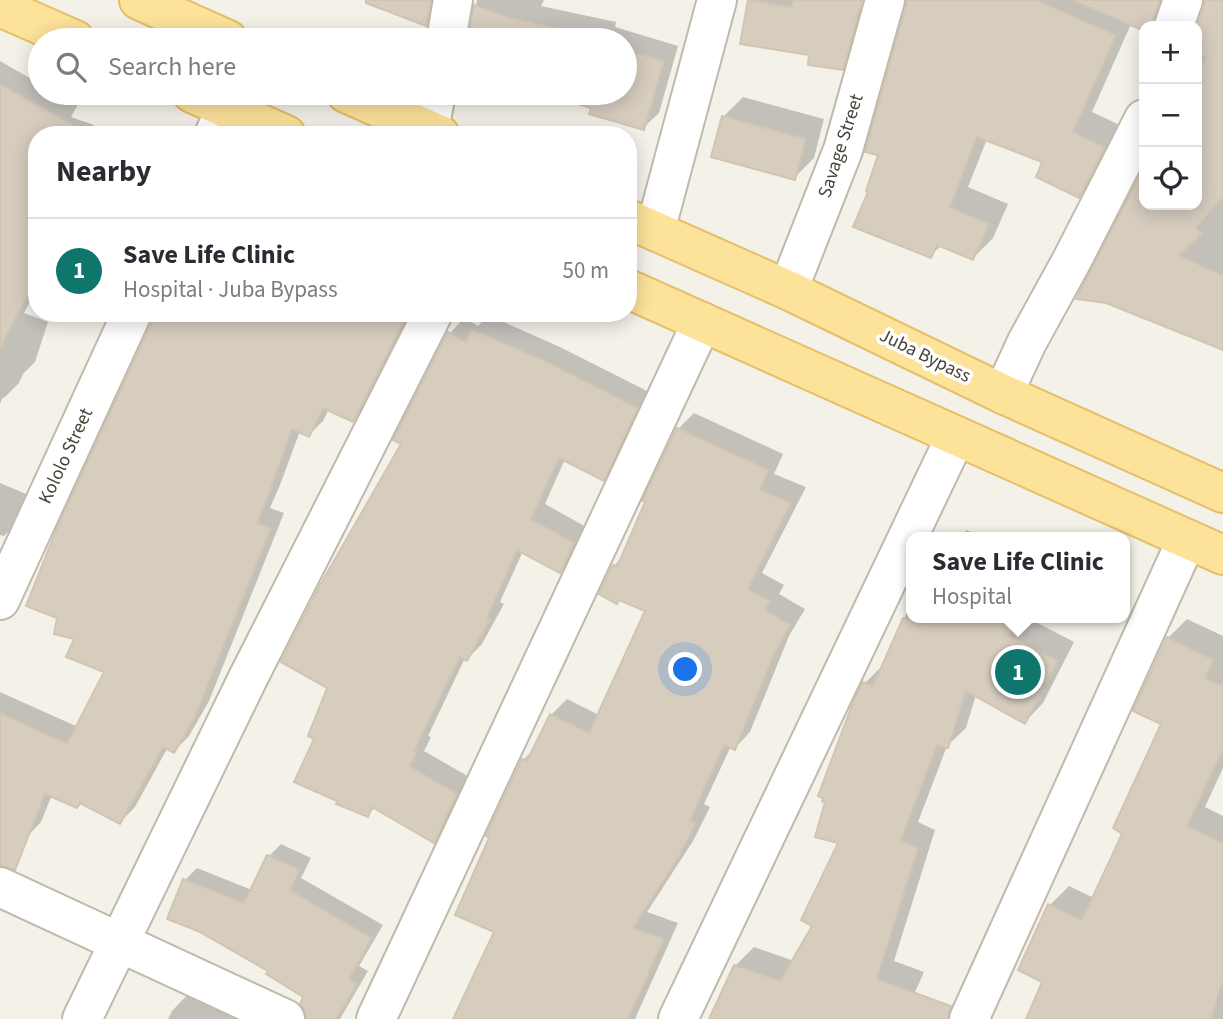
<!DOCTYPE html>
<meta charset="utf-8">
<style>
:root{--surface:#fff;--page:#f7f7f7;--text:#2b2b33;--muted:#7c7c81;--line:#e1e1e2;--accent:#0f766e}
body{margin:0;font-family:"Source Sans 3",sans-serif;background:var(--page);color:var(--text)}
.controls{position:absolute;right:21px;top:21px;display:grid;overflow:hidden;border-radius:14px;box-shadow:0 4px 18px #0003}
.controls button{width:63px;height:63px;display:grid;place-items:center;padding:0;border:0;border-bottom:2px solid var(--line);background:var(--surface);color:var(--text);font:35px sans-serif}
.you{position:absolute;left:686px;top:670px;width:24px;height:24px;margin:-18px;border:5px solid #fff;border-radius:50%;background:#1a73e8;box-shadow:0 0 0 10px #1a73e833}
.badge{display:grid;place-items:center;width:46px;height:46px;border-radius:50%;background:var(--accent);color:#fff;font-size:23px;font-weight:700}
.pin{position:absolute;translate:-50% -50%;border:4px solid #fff;box-shadow:0 2px 7px #0006}
.popup{position:absolute;left:906px;top:532px;width:224px;height:91px;box-sizing:border-box;display:grid;place-content:center;border-radius:14px;background:var(--surface);filter:drop-shadow(0 2px 5px #0005);font-size:23px;white-space:nowrap;color:var(--muted)}
.popup b{font-size:26px;color:var(--text)}
.popup::after{content:'';position:absolute;left:50%;top:100%;margin-left:-14px;border:14px solid transparent;border-top-color:var(--surface)}
.list{margin:0;padding:0;list-style:none}
h2{display:flex;justify-content:space-between;align-items:center;height:91px;margin:0;padding:0 28px;font-size:30px}
h2 small{font-size:23px;font-weight:400;color:var(--muted)}
.list li{display:grid;grid-template-columns:46px 1fr auto;gap:21px;align-items:center;box-sizing:border-box;height:105px;padding:0 28px;border-top:2px solid var(--line)}
.list b{display:block;font-size:26px;white-space:nowrap}
.list p{margin:0;font-size:23px;white-space:nowrap;color:var(--muted)}
.list em{font-size:23px;font-style:normal;color:var(--muted)}
.icon{flex:none;width:38px;height:38px;fill:none;stroke:currentColor;stroke-width:2;stroke-linecap:round;stroke-linejoin:round}
.map{position:relative;flex:none;width:1223px;height:1019px;overflow:hidden}
.search{position:absolute;background:var(--surface);box-shadow:0 4px 18px #0003;left:28px;top:28px;width:609px;height:77px;display:flex;align-items:center;gap:18px;box-sizing:border-box;padding:0 24px;border-radius:38px;color:var(--muted);font-size:26px}
.panel{position:absolute;background:var(--surface);box-shadow:0 4px 18px #0003;left:28px;top:126px;width:609px;height:196px;border-radius:28px}
.map>svg:first-child{display:block}
</style>
<div class="map">
<svg width="1223" height="1019" viewBox="0 0 1223 1019">
<rect width="100%" height="100%" fill="#f4f1e9"/>
<!-- shadow -->
<path fill="#0003" d="M364,0H443L441,9L426,24Z
M477,0H544L541,6L616,22L615,27L678,46L659,113L643,128L593,106L557,93H625V40H469Z
M749,0H862L856,40L838,58L742,43Z
M910,0H1167L1165,10L1148,26H1144V29L1131,24L1092,112L1124,127L1099,176L1079,196L1045,161L987,139L968,187L1008,204L993,238L973,258L942,245L930,256L870,191L880,154Z
M1208,0H1223V348L1107,302L1078,298L1144,170V205H1197V29Z
M0,61L40,84V93H56L78,104L71,117L94,125L91,134L94,135H37V288L24,313L48,322L35,362L23,374L19,383L4,398L3,397L0,404Z
M743,97L824,119L814,158L794,178L723,117Z
M154,313H414L368,405L353,420L329,409L323,421L309,435L300,431L280,485L270,508L284,513L209,701L189,736L174,751L168,747L135,807L120,822L81,801L52,795L41,822L27,837L0,825V692L78,727L106,671L76,638L154,323Z
M488,315L560,347L651,393L618,464L603,479L565,459L545,504L588,528L575,556L560,571L523,551L500,602L504,604L482,644L467,659L465,658L428,736L431,737L424,751L471,778L449,826L434,841L376,807L367,815L316,738L329,687L403,443L395,440L450,333L464,318L478,326Z
M694,413L783,454L774,474L806,487L762,573L784,585L779,594L805,609L789,636L750,732L735,748L731,746L704,804L710,807L693,841L647,912L678,923L635,1019H455L496,932L523,760L535,748L551,715L567,699L599,715L648,610L614,566L623,557L678,429Z
M0,483L31,496L19,521L4,536L0,535Z
M967,530L981,537H960Z
M911,585V597L906,595Z
M911,603V618H1028L1074,642L1043,703L1025,722L976,695L966,728L947,746L918,822L935,830L894,961L924,972L903,1019H711L735,966L754,947L794,961L815,925L840,842L865,683L883,665H884Z
M1187,619L1223,636V768L1205,807L1223,816V1019H1028L1044,981L1050,905L1069,886L1094,898L1125,833L1163,723L1168,638Z
M281,844L311,858L301,878L383,925L359,966L368,971L340,1019H308L305,1006L300,1002L303,995L270,971L199,929L170,918L185,880L197,868L252,890L269,856Z
M191,991L250,1019H168L172,1011Z"/>
<!-- building -->
<path fill="#d6cdbf" stroke="#d1c5b2" stroke-width="2" d="M366,0H431L426,26L366,3Z
M748,0L792,7L793,0H862L843,70L808,65L809,55L740,44Z
M906,0H1036L1116,35L1073,132L1105,147L1079,198L1036,177L1042,162L977,137L950,207L989,224L973,260L937,245L931,258L853,227L868,192L866,191L878,155L865,152L906,6Z
M1072,0H1160L1153,19V26H1144V31Z
M1204,0H1223V197L1196,228L1202,234L1179,255L1223,276V350L1106,303L1076,299L1144,167V205H1197V70L1206,58L1197,54V27L1204,7Z
M474,5L507,17L601,38V40H468Z
M625,50L664,61L644,130L589,114L591,108L562,99L563,96L550,93H625Z
M0,84L91,135H37V277L0,348Z
M722,116L806,139L795,180L711,157Z
M153,313H408L353,422L323,408L309,437L292,429L266,502L257,523L271,528L195,717L174,753L163,747L120,824L80,803L77,808L45,794L15,870L0,865V713L67,744L104,672L66,657L74,639L54,634L57,618L26,606L57,528L152,322Z
M471,329L545,361L638,408L604,481L559,458L531,519L574,543L560,573L517,550L487,618L490,619L467,661L460,657L414,751L417,752L410,766L457,794L434,843L372,807L368,817L336,804L337,801L294,782L314,739L308,736L327,688L281,662L319,587L401,444L393,440L448,332L466,342Z
M677,428L769,470L760,490L791,503L748,589L770,601L765,610L790,625L774,654L735,750L724,745L690,820L696,823L678,858L633,928L664,939L628,1019H453L494,932L455,915L489,838L486,836L522,759L527,761L550,714L589,733L645,611L619,600L617,604L599,594L613,565L617,567L645,502L642,501Z
M903,618H1019L1010,636L1058,661L1025,724L966,691L948,748L937,745L901,840L918,848L877,979L951,1006L947,1019H709L734,965L780,981L812,926L801,920L838,843L815,837L825,802L822,801L823,798L818,796L854,700L863,682L873,686Z
M1167,637L1214,660L1205,678L1223,686V749L1187,826L1223,843V980L1211,1019H1026L1042,982L1018,970L1048,904L1082,920L1122,834L1113,828L1161,724L1133,711Z
M267,855L300,870L290,890L372,938L349,979L357,984L336,1019H307L303,1007L300,1004L303,997L266,974L268,971L198,931L167,919L183,879L244,903Z"/>
<g fill="none" stroke-linecap="round" stroke-linejoin="round">
<!-- minor casing -->
<g stroke="#c0b9ac" stroke-width="42">
<path id="minor" d="M1174,26L1183,0
M446,40L453,0
M429,130L436,93
M214,135L226,108
M655,231L717,0
M788,290L843,150L885,0
M1003,394L1027,342L1072,260L1144,119
M0,600L132,313
M0,887L285,1019
M82,1019L248,678L433,313
M376,1019L702,322
M678,1019L956,436
M969,1019L1187,539"/>
</g>
<!-- primary casing -->
<g stroke="#e3c069" stroke-width="42">
<path id="primary" d="M139,0L228,40
M0,7L75,40
M192,93L286,135
M346,93L440,135
M628,219L788,290L1003,394L1223,493
M628,289L1223,555"/>
</g>
<!-- minor -->
<use href="#minor" stroke="#fff" stroke-width="38"/>
<!-- primary -->
<use href="#primary" stroke="#fde29a" stroke-width="38"/>
</g>
<g text-anchor="middle" dominant-baseline="central" stroke-width="7" stroke-linejoin="round" paint-order="stroke">
<!-- street labels -->
<g font-size="19" fill="#484238" stroke="#fff">
<text transform="translate(841 146) rotate(-72)">Savage Street</text>
<text transform="translate(925 356) rotate(26)">Juba Bypass</text>
<text transform="translate(66 456) rotate(-65)">Kololo Street</text>
</g>
</g>
</svg>
<div class="controls">
<button>+</button>
<button>−</button>
<button><svg class="icon" aria-label="locate" viewBox="0 0 24 24"><circle cx="12" cy="12" r="6"/><path d="M12 2v4M12 18v4M2 12h4M18 12h4"/></svg></button>
</div>
<div class="you"></div>
<div class="pin badge" style="left:1018px;top:672px">1</div>
<div class="popup"><b>Save Life Clinic</b>Hospital</div>
<div class="search"><svg class="icon" aria-label="search" viewBox="0 0 24 24"><circle cx="10" cy="10" r="6"/><path d="M15 15l6 6"/></svg>Search here</div>
<section class="panel">
<h2>Nearby<small></small></h2>
<ul class="list">
<li><span class="badge">1</span><div><b>Save Life Clinic</b><p>Hospital · Juba Bypass</p></div><em>50 m</em></li>
</ul>
</section>
</div>
